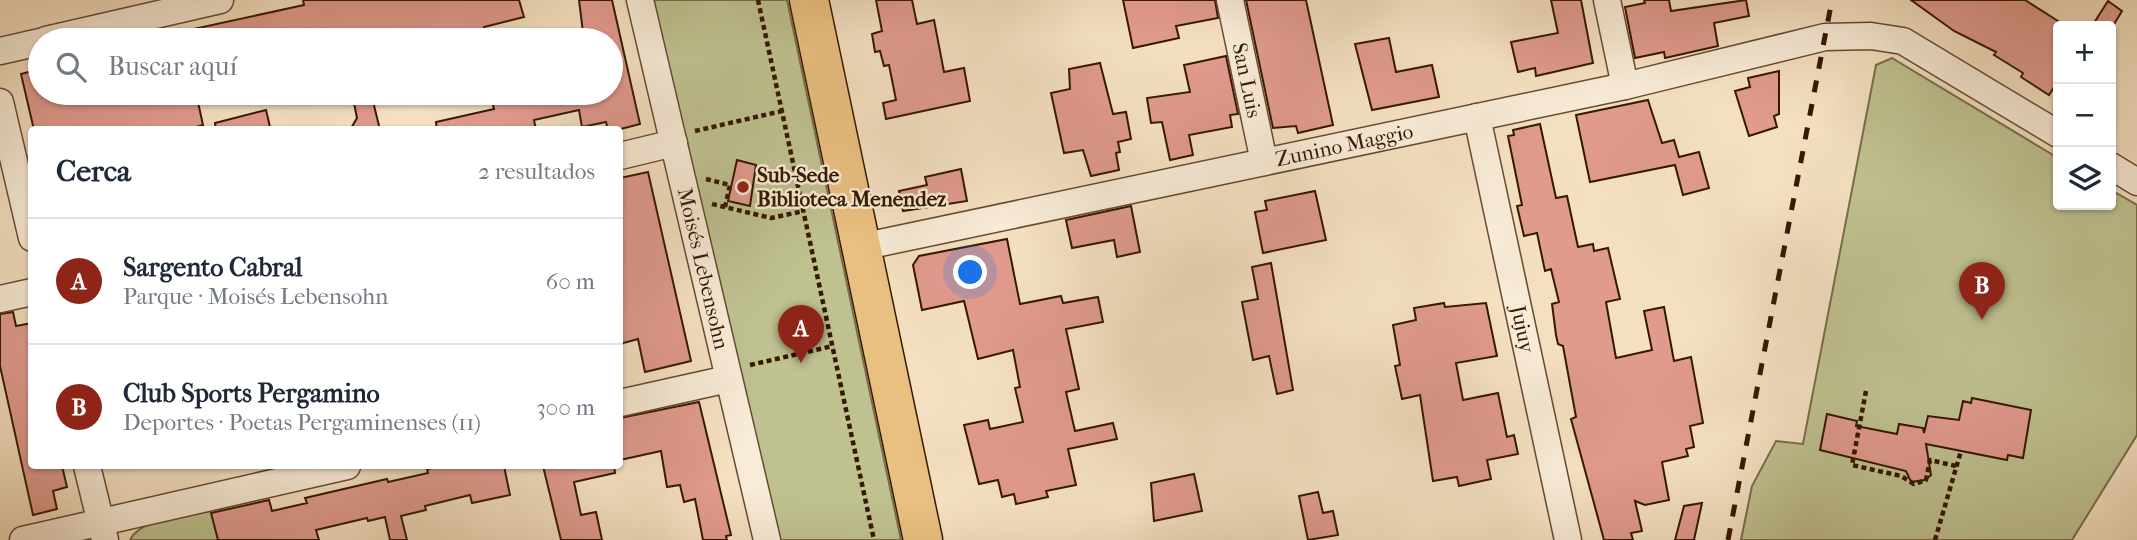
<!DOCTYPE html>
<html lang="es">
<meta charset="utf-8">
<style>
:root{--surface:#fff;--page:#f2f2f3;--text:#1f2937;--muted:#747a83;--line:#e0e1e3;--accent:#8f2418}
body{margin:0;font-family:"IM FELL French Canon",serif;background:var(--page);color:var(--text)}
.controls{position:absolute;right:21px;top:21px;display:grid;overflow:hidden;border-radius:7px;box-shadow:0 2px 5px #0004}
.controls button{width:63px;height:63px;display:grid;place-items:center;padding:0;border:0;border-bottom:2px solid var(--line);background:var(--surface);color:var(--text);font:35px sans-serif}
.you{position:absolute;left:971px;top:273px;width:24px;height:24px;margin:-18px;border:5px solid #fff;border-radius:50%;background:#1a73e8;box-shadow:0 0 0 10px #1a73e833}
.badge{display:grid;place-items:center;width:46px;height:46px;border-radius:50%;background:var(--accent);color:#fff;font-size:23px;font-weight:700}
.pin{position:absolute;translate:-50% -58px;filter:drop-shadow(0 2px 4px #0008)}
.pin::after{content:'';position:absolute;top:37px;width:24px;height:21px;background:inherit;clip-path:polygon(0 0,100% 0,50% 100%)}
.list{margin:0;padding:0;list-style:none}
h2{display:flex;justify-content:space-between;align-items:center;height:91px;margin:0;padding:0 28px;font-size:30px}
h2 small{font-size:23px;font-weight:400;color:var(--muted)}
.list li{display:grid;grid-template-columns:46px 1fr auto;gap:21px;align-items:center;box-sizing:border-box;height:126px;padding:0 28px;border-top:2px solid var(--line)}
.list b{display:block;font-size:26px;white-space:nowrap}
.list p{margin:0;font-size:23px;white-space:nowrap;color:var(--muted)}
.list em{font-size:23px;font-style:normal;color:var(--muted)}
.icon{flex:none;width:38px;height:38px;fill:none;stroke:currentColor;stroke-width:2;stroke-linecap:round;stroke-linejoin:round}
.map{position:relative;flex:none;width:2137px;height:540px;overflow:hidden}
.search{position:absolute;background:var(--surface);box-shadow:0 2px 5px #0004;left:28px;top:28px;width:595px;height:77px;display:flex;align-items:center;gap:18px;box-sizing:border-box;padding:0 24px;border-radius:38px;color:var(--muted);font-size:26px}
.panel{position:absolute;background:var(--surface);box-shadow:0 2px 5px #0004;left:28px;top:126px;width:595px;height:343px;border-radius:7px}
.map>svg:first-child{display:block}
</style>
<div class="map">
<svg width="2137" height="540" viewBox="0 0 2137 540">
<rect width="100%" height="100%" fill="#f4e0c1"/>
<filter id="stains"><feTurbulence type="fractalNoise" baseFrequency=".00286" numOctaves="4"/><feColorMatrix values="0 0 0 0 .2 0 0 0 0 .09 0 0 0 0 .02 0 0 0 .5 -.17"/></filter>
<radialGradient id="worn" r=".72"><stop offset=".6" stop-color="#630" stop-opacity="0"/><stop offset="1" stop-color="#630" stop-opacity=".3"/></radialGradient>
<!-- green -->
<path fill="#bfc191" stroke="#7a6c4a" stroke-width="2" d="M653,0H787L901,540H779Z
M1892,58L2058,158V205H2111V190L2137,205V435L2072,540H1741L1752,486L1776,441L1803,444L1876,65Z
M220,506L228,540H130C140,518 196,512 220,506Z"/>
<!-- building -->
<path fill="#e09a8e" stroke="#351802" stroke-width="2" d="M303,0H519L524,17L484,27L486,37L474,40H323L322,35L302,40H176L175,33L304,5Z
M579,0H612L640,124L617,130H608L606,122L582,127L579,110L534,120L536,130H437L436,122L494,109L490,93H611V40H584Z
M876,0H912L917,24L934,20L944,72L964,68L970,101L886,119L883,103L896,100L889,65L884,66L880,51L875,52L872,34L882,31Z
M1123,0H1215L1218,18L1176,26L1179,38L1133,48Z
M1246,0H1306L1333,125L1298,133L1296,126L1273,128Z
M1551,0H1581L1593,63L1536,76L1535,68L1518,72L1511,42L1558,33Z
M1644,0H1669L1671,11L1746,0L1749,16L1714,23L1718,46L1665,58L1664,52L1635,58L1625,7L1645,3Z
M1911,0H2025L2058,21V81L2049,95L2021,77L2023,73L1994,55L1996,52L1954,31Z
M2108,1L2122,11L2113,26H2092Z
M1389,38L1396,72L1432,65L1439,97L1372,110L1355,44Z
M1226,56L1238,114L1230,115L1232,127L1189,135L1193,155L1170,160L1162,122L1151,123L1147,98L1190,92L1184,65Z
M1100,63L1113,114L1126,112L1131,139L1118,142L1120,152L1116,153L1119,170L1091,176L1083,150L1064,153L1051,93L1070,89L1069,69Z
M40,69V93H196L203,125L186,130H34L21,74Z
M1779,71V114L1774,116L1777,127L1749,136L1735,91L1750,87L1748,78Z
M352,93H371L380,130H350L357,118Z
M1648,100L1662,143L1674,140L1679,157L1699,152L1709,188L1683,195L1675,165L1590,182L1576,115Z
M266,110L270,127L216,130L215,123Z
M1540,124L1556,198L1567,196L1578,247L1593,244L1594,251L1608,248L1620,299L1606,302L1616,358L1652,350L1644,311L1664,307L1674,361L1691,357L1703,423L1690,426L1694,447L1686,449L1688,456L1662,462L1669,500L1645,505L1635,501L1642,531L1631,533L1633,540H1604L1571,419L1576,417L1563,346L1558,344L1556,335L1552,304L1559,302L1551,269L1545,271L1537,233L1524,236L1517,206L1522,205L1508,136L1514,135L1513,130Z
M737,160L756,165L750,206L728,201Z
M961,169L967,201L903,211L899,191L927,185L925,177Z
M648,172L691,361L645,372L638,339L620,344V178Z
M1315,191L1326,240L1263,253L1255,212L1267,210L1265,201Z
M1131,206L1140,252L1117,257L1114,240L1072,248L1066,220Z
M1007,239L1020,304L1061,296L1063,303L1098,297L1103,322L1066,329L1079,389L1066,392L1075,431L1113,423L1117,439L1068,449L1076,485L1046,491L1048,497L1016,504L1014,494L1002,497L998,480L979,484L964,425L988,420L990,429L1023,422L1015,388L1020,387L1013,350L978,359L964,301L922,310L913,265L919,256Z
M1271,263L1293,390L1277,394L1269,356L1253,360L1242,302L1258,299L1252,267Z
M1444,303L1445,307L1486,303L1497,356L1456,363L1463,400L1498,393L1507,437L1514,435L1518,454L1487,460L1491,479L1459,486L1457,477L1433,481L1420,395L1402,399L1395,366L1400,365L1393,325L1416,320L1414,308Z
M13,312L16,326L32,323V466H62L67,487L53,491L57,509L33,515L0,366V314Z
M1972,398L2031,410L2023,458L2008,455L2007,460L1926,444L1931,475L1925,480L1911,482L1906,471L1820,450L1827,414L1857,421L1856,426L1897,434L1899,424L1923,428L1924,433L1928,416L1959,420L1963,401L1971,403Z
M699,402L731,535L726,536L727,540H703L695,499L684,502L680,485L667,487L661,451L620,460V418Z
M444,466H504L510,495L472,503L470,495L425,506L426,510L401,516L407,540H390L385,517L368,521L367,518L316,530L319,540H218L211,513L269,500L272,511L307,503L305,498L387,479L388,482L428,473L427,469Z
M543,466H614L615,473L574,482L581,515L596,512L602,540H561Z
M1194,474L1202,511L1154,521L1151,483Z
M1318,492L1323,513L1333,511L1338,535L1308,540L1299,496Z
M1702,503L1694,540H1675L1684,506Z"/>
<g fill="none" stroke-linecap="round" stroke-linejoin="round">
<!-- minor casing -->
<g stroke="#654a32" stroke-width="29">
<g id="minor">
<path id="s1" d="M640,0L767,540"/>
<path id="s2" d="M1230,0L1264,162"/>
<path d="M1607,0L1625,86"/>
<path d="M46,40L220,0"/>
<path d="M0,51L40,42"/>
<path d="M0,102L32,238"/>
<path id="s3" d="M1477,117L1568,540"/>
<path d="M620,156L674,143"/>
<path d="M2111,166L2137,182"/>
<path id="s4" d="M861,247L1625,86L1825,37L1871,36L1903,41L2058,134"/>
<path d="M0,299L32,292"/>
<path d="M620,403L728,379"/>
<path d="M87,466L105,540"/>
<path d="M23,540L347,466"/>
</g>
</g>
<!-- primary casing -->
<g stroke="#351802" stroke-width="41">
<path id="primary" d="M809,0L923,540"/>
</g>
<!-- path -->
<path stroke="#351802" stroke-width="4.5" stroke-dasharray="5 3.5" stroke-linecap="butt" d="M758,0L874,540
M695,131L782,111
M706,179L730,185L725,207
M712,204L771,218L804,211
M750,365L833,346
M1866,391L1852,465L1901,476L1914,484L1926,480L1930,460L1956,466
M1935,540L1961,451"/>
<!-- minor -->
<use href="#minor" stroke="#f8ebd7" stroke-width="26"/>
<!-- primary -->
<use href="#primary" stroke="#eac080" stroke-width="38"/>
<!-- rail -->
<path stroke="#351802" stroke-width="5" stroke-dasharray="12 12" stroke-linecap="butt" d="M1728,540L1832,0"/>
</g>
<!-- markers -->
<circle fill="#8f2418" stroke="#f8ebd7" stroke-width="2.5" cx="743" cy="187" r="7"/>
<g text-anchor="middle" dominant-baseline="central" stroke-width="5" stroke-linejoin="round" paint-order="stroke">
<!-- street labels -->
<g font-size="21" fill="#351802" stroke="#f8ebd7">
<text stroke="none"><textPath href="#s2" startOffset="82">San Luis</textPath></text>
<text stroke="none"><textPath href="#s4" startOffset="494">Zunino Maggio</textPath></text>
<text stroke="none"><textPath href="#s1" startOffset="276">Moisés Lebensohn</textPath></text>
<text stroke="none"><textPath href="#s3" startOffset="217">Jujuy</textPath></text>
</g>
<!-- poi labels -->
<g font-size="21" font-weight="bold" fill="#351802" stroke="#f8ebd7" text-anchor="start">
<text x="757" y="175">Sub-Sede<tspan x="757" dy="24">Biblioteca Menendez</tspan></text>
</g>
</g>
<rect width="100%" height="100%" filter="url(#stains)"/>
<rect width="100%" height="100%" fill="url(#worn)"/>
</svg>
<div class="controls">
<button>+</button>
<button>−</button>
<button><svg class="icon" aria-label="layers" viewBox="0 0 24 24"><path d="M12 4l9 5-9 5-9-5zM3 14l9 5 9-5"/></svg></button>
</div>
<div class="you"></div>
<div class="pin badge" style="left:801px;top:363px">A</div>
<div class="pin badge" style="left:1982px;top:320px">B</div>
<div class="search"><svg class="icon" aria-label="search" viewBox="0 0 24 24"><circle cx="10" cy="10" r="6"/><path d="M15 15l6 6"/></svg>Buscar aquí</div>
<section class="panel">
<h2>Cerca<small>2 resultados</small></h2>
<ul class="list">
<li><span class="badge">A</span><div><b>Sargento Cabral</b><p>Parque · Moisés Lebensohn</p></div><em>60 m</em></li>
<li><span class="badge">B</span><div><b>Club Sports Pergamino</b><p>Deportes · Poetas Pergaminenses (11)</p></div><em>300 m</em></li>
</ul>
</section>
</div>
